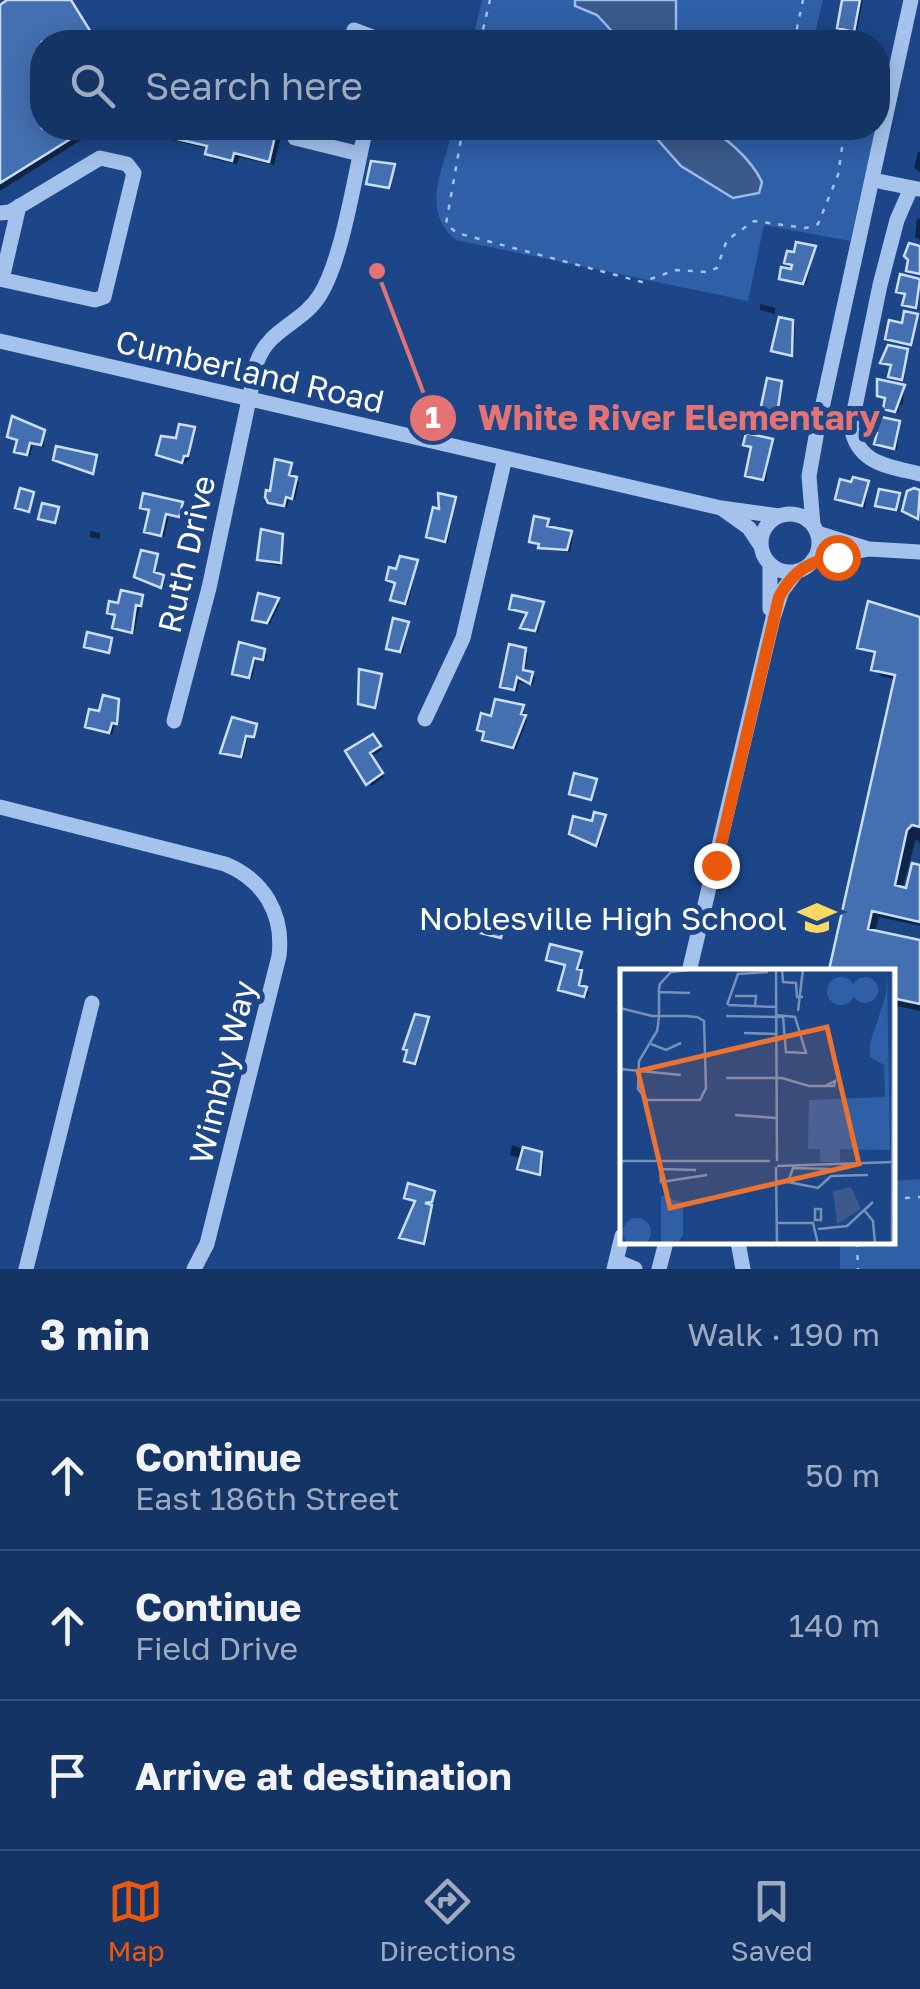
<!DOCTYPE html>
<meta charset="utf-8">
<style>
:root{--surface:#153466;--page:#1e3c6c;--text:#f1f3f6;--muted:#9daabf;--line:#344f7a;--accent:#ea580c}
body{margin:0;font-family:"Golos Text",sans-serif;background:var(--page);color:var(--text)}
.stop{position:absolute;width:30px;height:30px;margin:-22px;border:8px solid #ea580c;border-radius:50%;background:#fff}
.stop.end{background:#ea580c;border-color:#fff;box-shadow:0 2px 10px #0008}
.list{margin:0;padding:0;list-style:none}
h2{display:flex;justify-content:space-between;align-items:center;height:130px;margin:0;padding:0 40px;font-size:42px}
h2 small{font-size:32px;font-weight:400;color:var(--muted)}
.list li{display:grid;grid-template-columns:65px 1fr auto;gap:30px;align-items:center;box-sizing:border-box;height:150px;padding:0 40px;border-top:2px solid var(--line)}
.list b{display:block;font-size:38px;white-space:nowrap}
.list p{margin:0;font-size:32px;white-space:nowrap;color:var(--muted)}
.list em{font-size:32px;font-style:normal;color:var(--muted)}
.icon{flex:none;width:55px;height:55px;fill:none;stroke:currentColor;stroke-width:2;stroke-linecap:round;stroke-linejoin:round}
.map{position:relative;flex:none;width:920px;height:1269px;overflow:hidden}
.search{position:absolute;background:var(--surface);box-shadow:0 5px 25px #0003;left:30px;right:30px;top:30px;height:110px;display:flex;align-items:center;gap:25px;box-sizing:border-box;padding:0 35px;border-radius:40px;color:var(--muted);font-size:38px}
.sheet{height:580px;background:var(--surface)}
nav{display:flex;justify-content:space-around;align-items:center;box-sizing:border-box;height:140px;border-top:2px solid var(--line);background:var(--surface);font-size:28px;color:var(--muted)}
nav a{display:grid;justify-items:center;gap:5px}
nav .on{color:var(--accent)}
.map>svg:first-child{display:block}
</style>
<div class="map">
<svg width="920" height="1269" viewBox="0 0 920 1269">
<rect width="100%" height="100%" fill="#1c4688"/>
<!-- green -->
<path fill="#2f5fa6" d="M482,0H823L813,42H472Z
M453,128H876L850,241L764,225L748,301L456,240C419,210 444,169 453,128Z
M920,1179V1269H840V1242H892L893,1181Z"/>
<!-- water -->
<path fill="#3b5a8b" stroke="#98bcee" stroke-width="2.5" d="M575,0H676V42H622L597,15L575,6Z
M658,128C671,127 687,125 700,128C723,131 752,161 762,182L759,193L733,198L681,166L658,140Z"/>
<!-- shadow -->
<path fill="#0007" d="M12,0H70L97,42H42V128H100L0,191V8Z
M845,0H863L857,30L840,26Z
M115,128H283L274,165L239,157L237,164L213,159L209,149L138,132L137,140L125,138Z
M918,152H920V172L914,168Z
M394,166L391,190L368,183Z
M917,218L920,219V240L915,237Z
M815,249L806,285L785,281L782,278L795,266L787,262Z
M902,277L920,281L918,310L908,307L907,296L899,291Z
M760,304L775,308V314L760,310Z
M916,316L913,346L888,338L904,326Z
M791,322L795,325L794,357L774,350Z
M907,352L904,381L894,379L893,366L883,362Z
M781,384L779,416L766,413L763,410Z
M904,387L903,405L900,404L898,413L888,411L887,400L880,395Z
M899,423L897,450L880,446L875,431Z
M193,429L190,458L184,464L159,455Z
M43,432L44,447L33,444L30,456L20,454L19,441L9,437Z
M771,441L766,482L750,478L753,449L746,445Z
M290,465L291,478L299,482L295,500L289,499L287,508L274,505L270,502Z
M868,483L865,508L837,499Z
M898,496V512L877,505Z
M455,499L448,543L432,539L429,536L441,512Z
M181,504L182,518L169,515L164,537L146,531L151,511L143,507Z
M548,522L549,529L573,537L570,552L544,550L531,541Z
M90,531L100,533V539L90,537Z
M282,536L283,561L279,566L263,562L260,559Z
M157,556L156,576L165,580L163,589L140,579Z
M417,562L408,605L396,602L397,584L389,579Z
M260,596L280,603L270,624L255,619Z
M142,597L134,634L118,630V616L109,612Z
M543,604L538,633L523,627L529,615L512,609Z
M920,620V843L916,839L902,890L908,891L920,867V926L879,917L875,933L920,943V1011L892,1005V972L832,969L897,680L881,676L874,669L877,657L860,647Z
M408,624L403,653L392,651L389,648Z
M241,645L267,654L265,662L256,660L252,679L234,673Z
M511,647L528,653L525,673L535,677L533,685L519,682L517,692L502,686Z
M380,676L377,709L363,706L360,703Z
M118,702L119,725L115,724L112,735L88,726Z
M522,707L527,720L516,749L485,739L486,733L480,730L492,719Z
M255,727L256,739L248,737L243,759L223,752Z
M375,740L382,750L371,756L384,777L371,786L349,752Z
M605,818L599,847L574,836L593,824Z
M580,955L581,988L589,992L587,998L561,990L567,966L549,959Z
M428,1019L417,1065L410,1063L407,1060Z
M512,1145L544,1157L542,1177L520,1169L522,1159L510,1155Z
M434,1193L426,1245L405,1240L417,1202L407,1197Z"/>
<!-- building -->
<path fill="#4470b1" stroke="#caddf9" stroke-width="2.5" d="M7,0H71L97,42H42V128H88L0,183V5Z
M842,0H860L854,32L837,28Z
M118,128H277L269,162L234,153L232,161L205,154L207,146L134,129L132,137L117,133Z
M371,161L395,164L389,188L366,184Z
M796,242L816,246L803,284L779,279L781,267L791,269L792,265L784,263L787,251L794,252Z
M909,243L920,246V274L906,271L908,260L904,256Z
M900,274L920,279L916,308L902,305L905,294L896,292Z
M904,311L918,314L911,345L885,339L889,320L902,323Z
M779,317L793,320L792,356L771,351Z
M888,345L908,349L902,380L888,377L891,365L880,363Z
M767,378L782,381L777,415L760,411Z
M877,379L905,385L895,412L883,409L885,398L877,396Z
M12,416L45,430L41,445L30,443L27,455L14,452L17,440L7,437Z
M877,416L900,421L894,449L874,444L877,433L872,431Z
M179,424L195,427L188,456H184L182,463L156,455L161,436L176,438Z
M746,433L773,439L763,480L745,476L751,447L743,445Z
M56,446L97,455L93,474L53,460Z
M275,459L292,463L289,475L297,477L292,499L286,497L284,506L268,503L265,497L266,490L270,491Z
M853,477L869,481L862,506L835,499L840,479L851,482Z
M20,488L34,492L29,512L15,508Z
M914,488L920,490L918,519L902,511L907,491Z
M879,489L900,493L896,510L875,506Z
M143,493L183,502L179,517L166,514L161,536L144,532L149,510L140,508Z
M438,493L456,497L445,542L426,537L433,507L439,509Z
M42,503L59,507L55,523L38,519Z
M534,516L549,519L547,526L572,531L567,550L538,548L539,544L529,542Z
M261,529L283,534L281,563L257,560Z
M141,550L158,554L154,572L164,575L161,588L134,577Z
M400,556L418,560L405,604L390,600L395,583L386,580L389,567L396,569Z
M121,590L143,595L141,606L136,605L132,633L112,628L115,615L107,613L109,601L118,603Z
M258,593L279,598L267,623L252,620Z
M512,595L544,602L535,631L520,628L527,613L509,609Z
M868,601L920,617V827L912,825L907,830L895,885L906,888L912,863L920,865V922L872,911L868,929L920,940V1004L892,998V972L829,970L895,675L871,670L875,652L857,648Z
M393,618L409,622L400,652L386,649Z
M87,632L112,638L109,653L84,647Z
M239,642L265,649L263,660L254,658L249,678L232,674Z
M509,644L526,648L523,670L533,672L530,684L517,677L514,690L500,687Z
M359,669L382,674L375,708L358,704Z
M103,695L119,699L117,724L112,723L109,733L85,727L89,709L99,711Z
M495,699L524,705L521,714L526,715L513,748L482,740L484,732L477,730L481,713L491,716Z
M232,717L257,724L254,737L246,736L241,757L220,753Z
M373,734L381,746L370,753L383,773L366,785L345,751Z
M574,773L597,779L591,800L569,794Z
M594,812L606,815L596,846L569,834L573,816L592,821Z
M480,915L505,922L501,938L476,932Z
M550,944L582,952L577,969L582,970L579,985L587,987L584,997L558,990L565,965L546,960Z
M415,1014L429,1017L415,1064L404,1061L407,1050L403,1049Z
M523,1147L542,1152L540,1175L517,1169Z
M408,1183L435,1191L432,1202L425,1203L432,1205L424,1244L399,1238L415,1201L404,1198Z"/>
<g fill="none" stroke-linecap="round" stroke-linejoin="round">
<!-- path -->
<path stroke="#a5c2ec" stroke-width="2.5" stroke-dasharray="5 8" stroke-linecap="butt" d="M480,42L490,0
M794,42L803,0
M463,128L446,224L457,233L642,282L676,270L706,272L717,268L727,240L754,221L806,228L818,224L838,175L845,128
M892,1199L920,1197
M857,1242L858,1269"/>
<!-- minor -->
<path stroke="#a5c2ec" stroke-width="15" d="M351,42L354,30L386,42
M295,138L360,154
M873,180L918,189
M911,188L897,220L880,285L851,426C857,464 888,466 920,474
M0,213L10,212L100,158L127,164L134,173L104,297L95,300L0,279
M2,279L19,206
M0,341L721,508L779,516
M721,508L749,528L761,546
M761 543a29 29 0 1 1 58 0a29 29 0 1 1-58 0Z
M813,525L809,476L817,431L911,0
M817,533L865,548
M813,560L869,549L920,552
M770,564V609
M425,719L463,638L505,458
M174,721L209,588L257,362C269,328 302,324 320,295C343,258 355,173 366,128
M0,807L225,864C264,880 284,914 279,956L207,1244L194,1269
M689,972L773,618L782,591L797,571
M738,1242L743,1269
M616,1261L635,1269
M26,1269L92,1003
M614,1269L622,1236
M659,1269L666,1242"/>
</g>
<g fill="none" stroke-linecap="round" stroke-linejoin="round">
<!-- route -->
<path stroke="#ea580c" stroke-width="12" d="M716,865L779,597C793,571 809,561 837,557"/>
</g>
<!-- icons -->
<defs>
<g id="school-bare" transform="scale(3)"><path d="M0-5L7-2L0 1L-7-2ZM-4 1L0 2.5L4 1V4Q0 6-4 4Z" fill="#fdd862" stroke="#1c4688" stroke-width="2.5" paint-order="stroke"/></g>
</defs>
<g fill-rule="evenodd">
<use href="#school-bare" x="817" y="918"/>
</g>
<g text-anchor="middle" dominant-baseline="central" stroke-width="10" stroke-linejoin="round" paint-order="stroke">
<!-- street labels -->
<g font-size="32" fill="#fff" stroke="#1c4688">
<text transform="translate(250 371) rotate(13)">Cumberland Road</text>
<text transform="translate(186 554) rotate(-77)">Ruth Drive</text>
<text transform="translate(222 1072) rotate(-76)">Wimbly Way</text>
</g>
<!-- poi labels -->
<g font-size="32" fill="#fff" stroke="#1c4688" text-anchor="end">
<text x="787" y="918">Noblesville High School</text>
</g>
</g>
<!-- overview -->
<g transform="translate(620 969)">
<rect width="275" height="275" fill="#1c4688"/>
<path d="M267,0L270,181L220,180V193H200V180H188L189,131L265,128L264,96L250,88V74L266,26ZM232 21a13 13 0 1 1 26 0a13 13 0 1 1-26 0ZM207 22a14 14 0 1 1 28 0a14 14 0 1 1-28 0ZM41,226L63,234V266L57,275L41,273ZM3 263a14 14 0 1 1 28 0a14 14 0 1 1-28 0Z" fill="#2f5fa6"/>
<path d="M231,218L241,240L217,255L213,222Z" fill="#3b5a8b"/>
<path fill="none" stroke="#7790b8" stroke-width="2.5" d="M156,0L157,192M162,0L163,13L176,14L177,28H183M39,23L70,24M115,27H136L135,37M107,36L118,5L148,3M108,36L156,38M0,39L32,47H66L75,48H77L84,52L86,119L80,131H27L18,120L19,92L37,62L38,56L39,47V20L40,15L51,3L69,1M178,42L183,0M106,47L163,48L166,83L186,84L175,48L156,46M124,64L156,65M31,75L46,81L61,74M0,100L61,106M106,109H162L189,117H214L215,112L205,117M115,146L156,149M0,192H150M40,193L41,213L87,206M157,197L274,193M156,198L157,275M39,200L76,201M210,200L173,199L168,213L198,219L211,207M211,207L248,206M195,240H201V251H195ZM244,241L253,252L255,275M157,254H193L198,275M198,260L227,257L253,233M272,275L273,0"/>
<path fill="#eb7230" fill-opacity="0.15" stroke="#eb7230" stroke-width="5" d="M207,58L239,195L50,239L18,102Z"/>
<rect width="275" height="275" fill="none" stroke="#fff" stroke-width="5"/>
</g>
<!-- callouts -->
<path fill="none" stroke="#e47373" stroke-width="4" d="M377 271L433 418"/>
<g fill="#e47373" stroke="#1c4688" stroke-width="4">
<circle cx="377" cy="271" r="10"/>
<circle cx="433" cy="418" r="25"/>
</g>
<g font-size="30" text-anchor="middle" font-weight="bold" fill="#fff">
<text x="433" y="428">1</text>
</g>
<g font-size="35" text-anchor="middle" font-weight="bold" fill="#e47373" stroke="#1c4688" stroke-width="10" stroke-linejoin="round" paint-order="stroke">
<text x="679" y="430">White River Elementary</text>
</g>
</svg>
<div class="stop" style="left:837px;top:557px"></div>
<div class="stop end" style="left:716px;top:865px"></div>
<div class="search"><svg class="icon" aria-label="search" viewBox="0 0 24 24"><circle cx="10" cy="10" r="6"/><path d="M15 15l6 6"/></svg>Search here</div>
</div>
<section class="sheet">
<h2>3 min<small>Walk · 190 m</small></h2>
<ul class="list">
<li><svg class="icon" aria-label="ahead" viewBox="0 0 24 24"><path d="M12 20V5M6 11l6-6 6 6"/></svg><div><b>Continue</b><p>East 186th Street</p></div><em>50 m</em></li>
<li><svg class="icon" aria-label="ahead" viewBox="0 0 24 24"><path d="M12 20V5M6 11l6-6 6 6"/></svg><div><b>Continue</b><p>Field Drive</p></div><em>140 m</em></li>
<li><svg class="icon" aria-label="arrive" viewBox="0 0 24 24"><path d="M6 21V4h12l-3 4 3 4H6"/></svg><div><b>Arrive at destination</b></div></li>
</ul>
</section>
<nav>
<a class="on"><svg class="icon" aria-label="map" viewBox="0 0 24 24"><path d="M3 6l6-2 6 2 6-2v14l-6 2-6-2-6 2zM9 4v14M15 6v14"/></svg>Map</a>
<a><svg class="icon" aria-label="directions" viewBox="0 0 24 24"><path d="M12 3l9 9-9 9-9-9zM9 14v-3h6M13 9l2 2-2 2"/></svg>Directions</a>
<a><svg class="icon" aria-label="saved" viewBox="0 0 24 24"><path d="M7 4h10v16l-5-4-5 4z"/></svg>Saved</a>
</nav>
